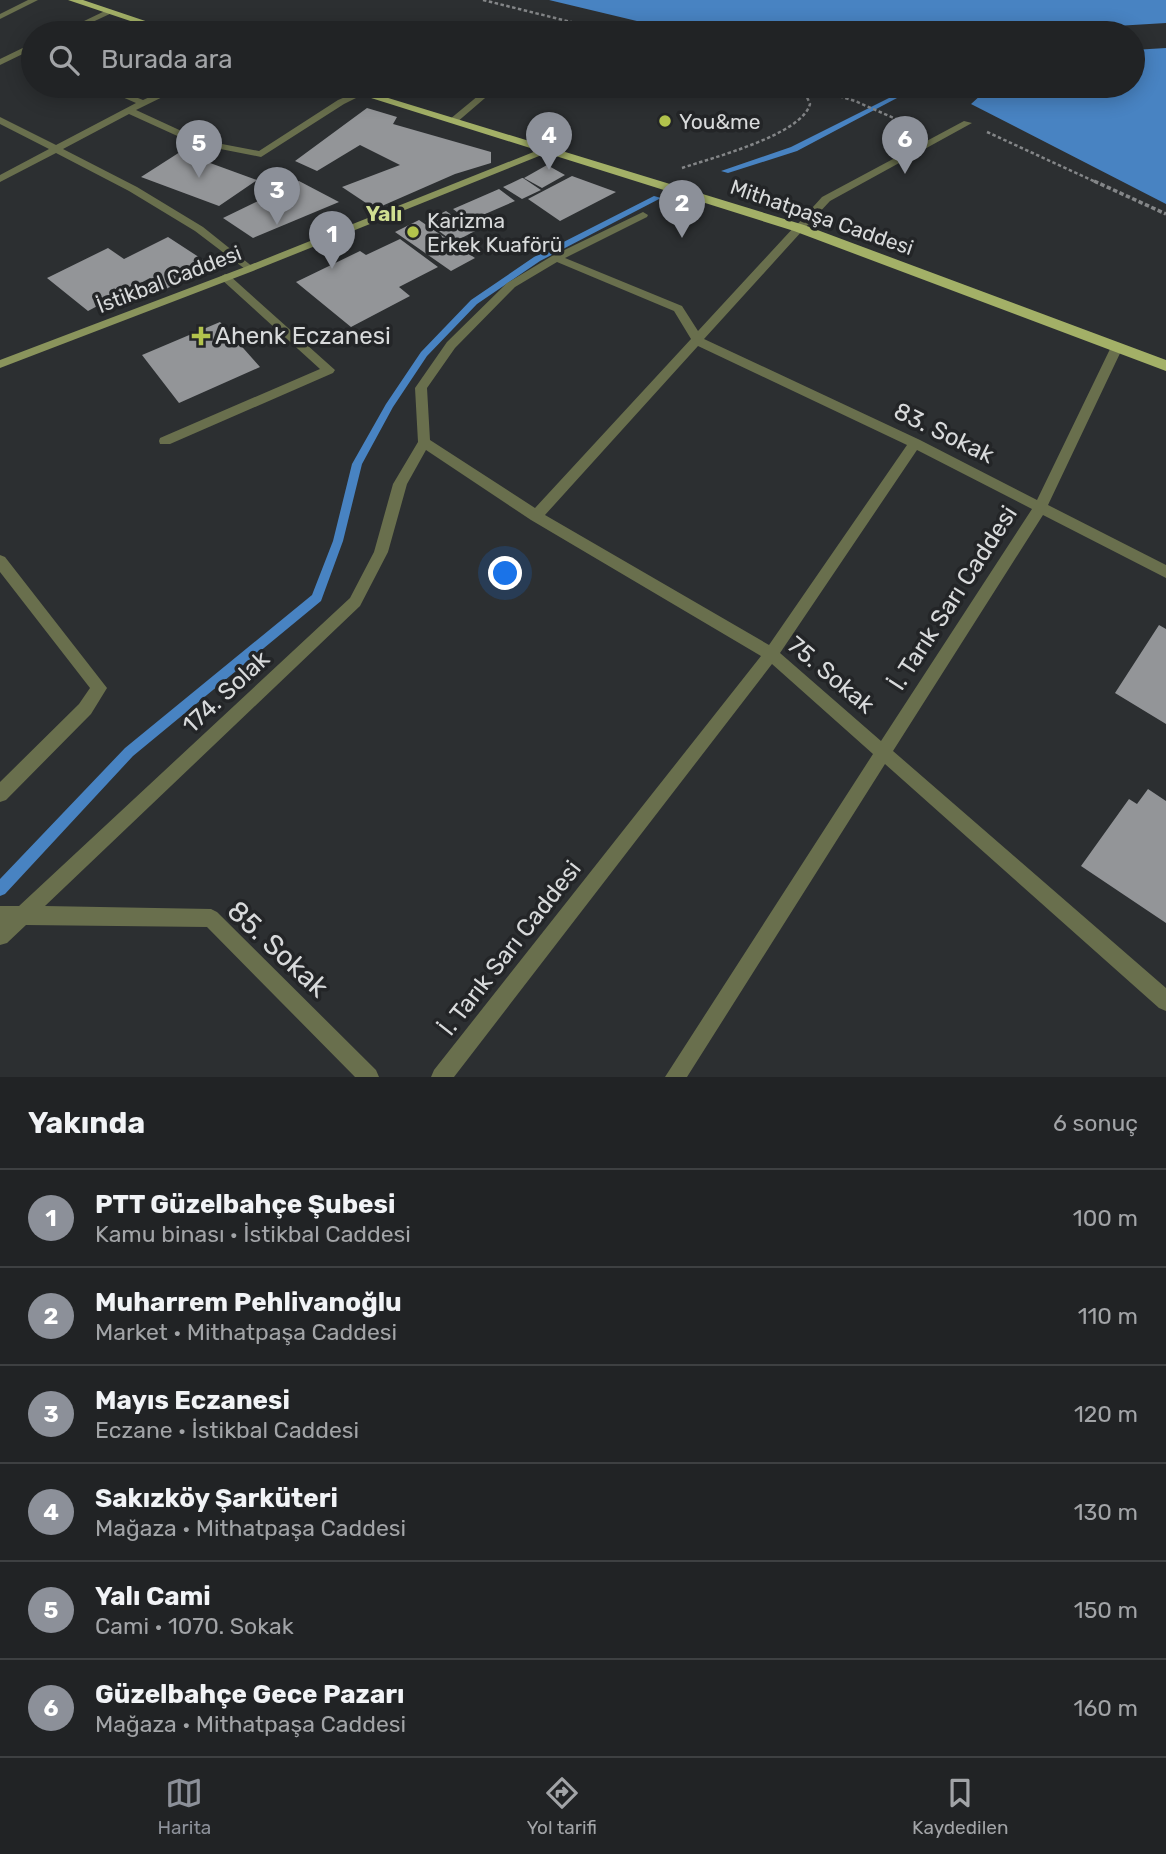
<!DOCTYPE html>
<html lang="tr">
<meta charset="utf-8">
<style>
:root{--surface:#212325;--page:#2d2f32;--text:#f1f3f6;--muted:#a2a4a7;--line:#3e4042;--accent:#8c9099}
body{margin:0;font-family:Rubik,sans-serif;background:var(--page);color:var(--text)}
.you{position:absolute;left:506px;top:574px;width:24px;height:24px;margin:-18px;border:5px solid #fff;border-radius:50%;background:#1a73e8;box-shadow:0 0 0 10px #1a73e833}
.badge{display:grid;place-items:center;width:46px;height:46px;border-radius:50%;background:var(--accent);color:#fff;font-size:23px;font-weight:700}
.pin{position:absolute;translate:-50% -58px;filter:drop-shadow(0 2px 4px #0008)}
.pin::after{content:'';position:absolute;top:37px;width:24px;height:21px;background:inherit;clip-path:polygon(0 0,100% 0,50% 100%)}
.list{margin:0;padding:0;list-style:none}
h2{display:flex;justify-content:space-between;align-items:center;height:91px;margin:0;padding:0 28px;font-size:30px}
h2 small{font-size:23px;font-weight:400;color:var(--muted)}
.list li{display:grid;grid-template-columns:46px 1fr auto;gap:21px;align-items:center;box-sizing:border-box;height:98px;padding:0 28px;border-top:2px solid var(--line)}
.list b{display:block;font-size:26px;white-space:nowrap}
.list p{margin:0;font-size:23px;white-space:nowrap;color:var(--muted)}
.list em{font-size:23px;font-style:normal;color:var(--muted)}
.icon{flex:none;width:38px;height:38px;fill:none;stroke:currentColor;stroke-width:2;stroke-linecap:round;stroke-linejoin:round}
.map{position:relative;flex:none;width:1166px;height:1077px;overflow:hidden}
.search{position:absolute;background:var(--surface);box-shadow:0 4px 18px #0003;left:21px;right:21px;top:21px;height:77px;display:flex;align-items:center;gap:18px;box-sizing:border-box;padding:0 24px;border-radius:38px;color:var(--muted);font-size:26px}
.sheet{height:679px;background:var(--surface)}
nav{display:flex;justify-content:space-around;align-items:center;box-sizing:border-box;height:98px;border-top:2px solid var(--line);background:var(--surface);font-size:19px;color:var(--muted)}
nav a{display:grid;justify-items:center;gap:4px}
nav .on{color:var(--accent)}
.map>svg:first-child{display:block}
</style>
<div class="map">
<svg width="1166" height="1077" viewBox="0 0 1166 1077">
<rect width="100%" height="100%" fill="#2c2f31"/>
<!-- water -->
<path fill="#4883c2" d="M549,0H1166V23L1001,33H687Z
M1166,48V204L971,104L991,86H1133V50Z"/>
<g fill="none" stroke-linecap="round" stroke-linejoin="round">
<!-- stream -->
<path fill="#4883c2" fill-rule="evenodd" d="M901,86H907L897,98L797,151L728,173L721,171L791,147L893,96Z
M654,196L661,198L540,261L477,304L427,356L393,407L362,464L343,541L321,601L133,756L5,894L0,896V879L125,748L312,595L333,541L352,464L386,404L421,352L471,300L534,257Z"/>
</g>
<!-- building -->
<path fill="#939598" d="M367,108L397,117L393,124L491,152V163L455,174L375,209L342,187L400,165L360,145L317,171L295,161Z
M180,152L257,180L219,206L141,177Z
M547,165L565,175L542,188L524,178Z
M572,176L616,192L560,221L528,199Z
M522,178H523L541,190L522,199L503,187Z
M299,181L339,202L253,238L223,218Z
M499,189L515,201L469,221L453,209Z
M446,211L475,231L454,242L425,221Z
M419,220L475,258L451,271L395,232Z
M168,237L211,265L166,289L150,278L88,311L47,278L108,248L124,259Z
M400,239L438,267L399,287L410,296L351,327L296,282L360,251L366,255Z
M220,322L260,367L179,403L142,355Z
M1159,625L1166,629V724L1115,693Z
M1148,789L1166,801V923L1081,866L1129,799L1137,804Z"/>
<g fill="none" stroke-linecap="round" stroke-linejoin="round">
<!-- path-far1 -->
<path stroke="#848688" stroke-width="2.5" stroke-dasharray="3.5 2.5" stroke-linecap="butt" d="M483,0L615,33
M562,33L575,24
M805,86L855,101L912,126
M987,132L1098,183
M682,168C711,158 802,135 810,104L802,86"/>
<!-- path -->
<path stroke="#848688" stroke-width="3.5" stroke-dasharray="4.5 2.5" stroke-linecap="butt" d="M1094,181L1166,214"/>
<!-- lane -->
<path fill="#696f4d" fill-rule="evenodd" d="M964,121L972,123L830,201L803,230H795L794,228L822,197Z
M0,555L5,557L107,688L91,714L6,800L0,802V782L79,704L90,688L0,572Z"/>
<!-- street -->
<path fill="#696f4d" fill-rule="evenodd" d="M28,0H38L0,19V14Z
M107,10L114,12L69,33H59Z
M33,43V49L0,65V59Z
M97,86H108L143,100L174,86H185L136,110L201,140L259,151L338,100L362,90L366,93L344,104L261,157L195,144L129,114L63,149L137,187L203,227L253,267L254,269L249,272L195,231L129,191L56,153L0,182V175L49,149L0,124V117L56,145L136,103Z
M490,86H499L456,123H450V119Z
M643,212L648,215L647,217L565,258L682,306L698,331L795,226H803V230L704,339L920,440L1037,500L1111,347L1117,343L1121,344L1123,347L1048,505L1166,565V578L1043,515L893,751L1166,988V1011L1159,1008L885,764L687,1077H665L873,754L772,664L454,1077H431L434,1070L761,656L531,520L426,450L407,484L388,552L360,606L45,906L211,909L217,912L376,1070L379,1077H355L207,927L26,925L7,943L0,945V906H19L350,598L374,552L393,484L418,442L415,388L447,342L507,283L552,256ZM557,262L674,311L691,339L535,508L430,440L427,388L455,348L515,287ZM698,346L907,445L769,645L545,515ZM917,450L1032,509L881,741L780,653Z
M225,274L229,275L335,370L333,373L170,444H160L159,441L160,438L320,369L221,279L220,277Z"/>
<!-- secondary -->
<path fill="#8a945c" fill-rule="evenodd" d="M546,147L551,150L549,152L253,271L0,368V360L245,267Z"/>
<!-- primary -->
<path fill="#a3b067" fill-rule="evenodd" d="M68,0H83L181,33H166Z
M333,86H349L804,225L1166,360V371L794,231Z"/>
</g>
<!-- markers -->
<g fill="#b2c34c" stroke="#232527" stroke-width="2.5">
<circle cx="665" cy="121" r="7"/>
<circle cx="413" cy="232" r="7"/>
<path d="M197.5 325.5h7v7h7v7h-7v7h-7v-7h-7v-7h7z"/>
</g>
<g text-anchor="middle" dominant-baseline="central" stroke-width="7" stroke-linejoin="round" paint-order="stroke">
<!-- far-poi labels -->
<g font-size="21" fill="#d8dadb" stroke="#232527" text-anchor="start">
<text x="679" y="121">You&amp;me</text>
<text x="427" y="220">Karizma<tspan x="427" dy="24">Erkek Kuaförü</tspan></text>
</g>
<!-- far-neighbourhood labels -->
<g font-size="21" font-weight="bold" fill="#cfdd90" stroke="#232527">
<text x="384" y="213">Yalı</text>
</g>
<!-- far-street labels -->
<g font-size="21" fill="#d8dadb" stroke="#232527">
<text transform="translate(822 217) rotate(19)">Mithatpaşa Caddesi</text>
<text transform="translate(169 279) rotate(-21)">İstikbal Caddesi</text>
</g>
<!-- poi labels -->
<g font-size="24" fill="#d8dadb" stroke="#232527" text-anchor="start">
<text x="215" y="336">Ahenk Eczanesi</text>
</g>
<!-- street labels -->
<g font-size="24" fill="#d8dadb" stroke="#232527">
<text transform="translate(944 433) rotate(26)">83. Sokak</text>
<text transform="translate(953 598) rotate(-57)">İ. Tarık Sarı Caddesi</text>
<text transform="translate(831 675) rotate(40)">75. Sokak</text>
<text transform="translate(226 692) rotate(-43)">174. Solak</text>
<text transform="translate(510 948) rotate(-52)">İ. Tarık Sarı Caddesi</text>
</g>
<!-- near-street labels -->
<g font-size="28" fill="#d8dadb" stroke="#232527">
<text transform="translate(278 949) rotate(43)">85. Sokak</text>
</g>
</g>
</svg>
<div class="you"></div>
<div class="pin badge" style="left:332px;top:269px">1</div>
<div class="pin badge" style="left:682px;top:238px">2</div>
<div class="pin badge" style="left:277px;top:225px">3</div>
<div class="pin badge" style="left:549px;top:170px">4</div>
<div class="pin badge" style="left:199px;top:178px">5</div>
<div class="pin badge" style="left:905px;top:174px">6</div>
<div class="search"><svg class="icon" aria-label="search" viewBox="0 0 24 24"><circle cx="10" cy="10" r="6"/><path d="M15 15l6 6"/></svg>Burada ara</div>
</div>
<section class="sheet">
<h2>Yakında<small>6 sonuç</small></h2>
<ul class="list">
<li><span class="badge">1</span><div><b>PTT Güzelbahçe Şubesi</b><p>Kamu binası · İstikbal Caddesi</p></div><em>100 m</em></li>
<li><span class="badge">2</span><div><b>Muharrem Pehlivanoğlu</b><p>Market · Mithatpaşa Caddesi</p></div><em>110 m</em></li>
<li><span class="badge">3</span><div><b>Mayıs Eczanesi</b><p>Eczane · İstikbal Caddesi</p></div><em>120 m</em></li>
<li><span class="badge">4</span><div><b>Sakızköy Şarküteri</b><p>Mağaza · Mithatpaşa Caddesi</p></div><em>130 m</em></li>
<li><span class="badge">5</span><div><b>Yalı Cami</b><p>Cami · 1070. Sokak</p></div><em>150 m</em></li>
<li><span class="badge">6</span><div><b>Güzelbahçe Gece Pazarı</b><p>Mağaza · Mithatpaşa Caddesi</p></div><em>160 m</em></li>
</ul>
</section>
<nav>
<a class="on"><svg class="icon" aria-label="map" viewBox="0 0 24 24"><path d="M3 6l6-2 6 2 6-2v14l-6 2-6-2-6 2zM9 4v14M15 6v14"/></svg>Harita</a>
<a><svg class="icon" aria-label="directions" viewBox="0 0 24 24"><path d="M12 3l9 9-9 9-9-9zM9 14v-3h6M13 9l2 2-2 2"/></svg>Yol tarifi</a>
<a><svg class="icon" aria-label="saved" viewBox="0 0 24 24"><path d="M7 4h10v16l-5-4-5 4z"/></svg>Kaydedilen</a>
</nav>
